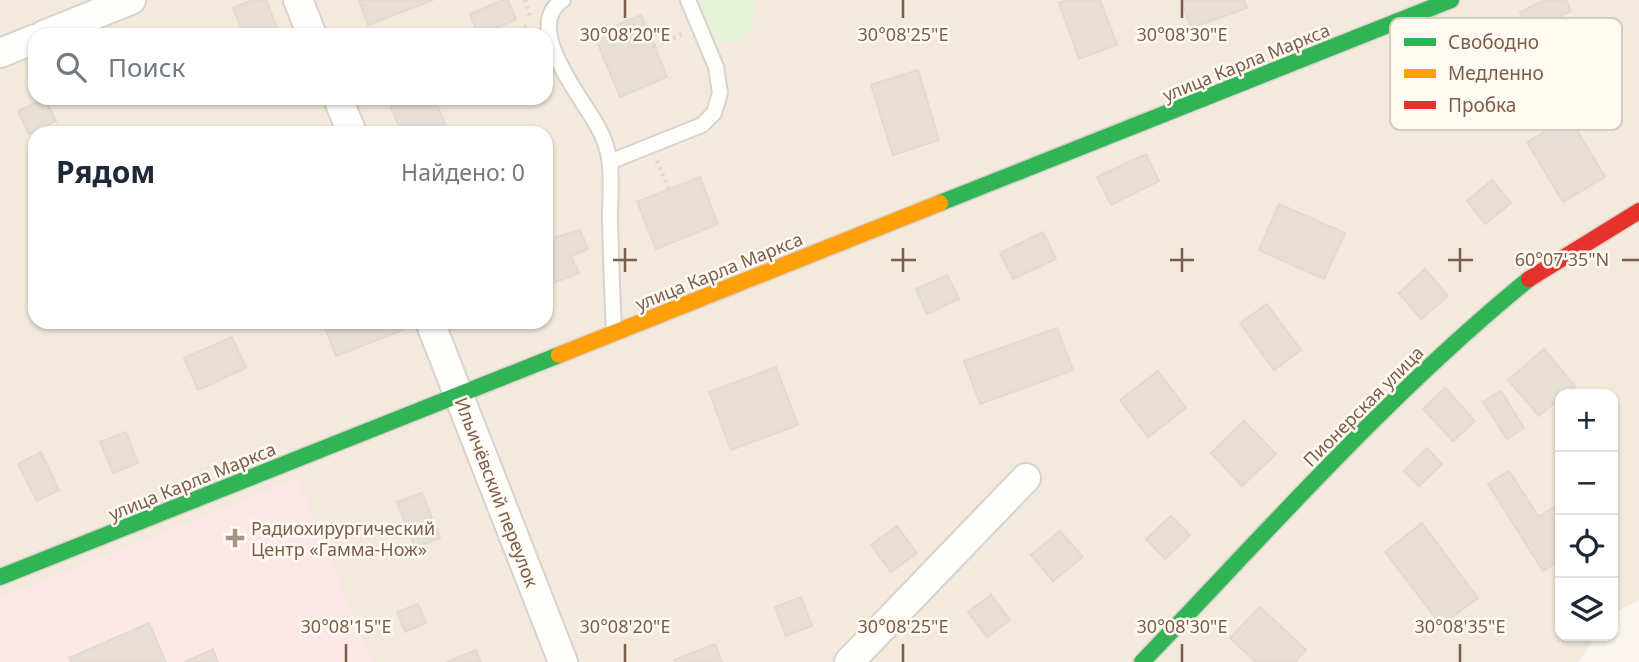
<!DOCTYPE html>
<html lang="ru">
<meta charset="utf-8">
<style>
:root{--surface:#fff;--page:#f6f6f7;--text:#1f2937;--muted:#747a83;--line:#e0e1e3}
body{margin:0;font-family:"Noto Sans",sans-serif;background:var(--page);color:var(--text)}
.controls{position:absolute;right:21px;bottom:21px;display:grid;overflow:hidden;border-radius:14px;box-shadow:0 2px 5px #0004}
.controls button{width:63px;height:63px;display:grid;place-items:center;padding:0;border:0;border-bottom:2px solid var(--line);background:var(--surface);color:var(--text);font:35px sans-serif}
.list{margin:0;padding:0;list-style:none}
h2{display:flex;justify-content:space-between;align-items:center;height:91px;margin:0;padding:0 28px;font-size:30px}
h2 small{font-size:23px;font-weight:400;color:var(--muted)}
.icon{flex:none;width:38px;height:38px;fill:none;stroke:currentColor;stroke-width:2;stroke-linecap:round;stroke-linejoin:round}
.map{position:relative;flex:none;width:1639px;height:662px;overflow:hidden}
.search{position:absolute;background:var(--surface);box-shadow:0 2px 5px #0004;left:28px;top:28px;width:525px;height:77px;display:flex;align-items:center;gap:18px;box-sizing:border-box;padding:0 24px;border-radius:21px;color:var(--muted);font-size:26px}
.panel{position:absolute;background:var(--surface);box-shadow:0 2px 5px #0004;left:28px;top:126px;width:525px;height:203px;border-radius:21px}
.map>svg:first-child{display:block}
</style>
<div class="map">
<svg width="1639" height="662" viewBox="0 0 1639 662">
<rect width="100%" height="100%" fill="#faf6ef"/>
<!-- residential -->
<path fill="#f3e9dc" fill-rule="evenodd" d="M0,0H1639V600L1613,613V394H1560V636H1597L1578,662H0ZM35,35H546V98H35ZM35,133H546V322H35Z"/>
<!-- medical -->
<path fill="#fce8e7" d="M297,478L372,662H0V598Z"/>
<!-- green -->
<path fill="#e6f2d8" d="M700,0H754C754,7 756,16 754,22C749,38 728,52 715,36C708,27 704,11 700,0Z"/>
<!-- building -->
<path fill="#e7dfd5" stroke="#e4d9d0" stroke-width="2" d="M252,0H266L280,35H244L233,8Z
M359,0H433L368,25Z
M503,0H508L516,20L478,35L470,14Z
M1068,0H1100L1117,45L1079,59L1059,3Z
M1181,0H1244L1247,8L1191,28Z
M1544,0H1566L1571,11L1530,31L1520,12Z
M641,15L667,77L620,97L594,35Z
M918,70L939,140L893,155L871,85Z
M45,98L56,121L29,134L18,111Z
M394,98H434L449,133H402L388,100Z
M1569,117L1605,177L1563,202L1527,142Z
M1146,154L1159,181L1111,205L1097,177Z
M700,177L718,224L656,249L637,202Z
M1492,180L1511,203L1485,224L1467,201Z
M1279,204L1345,233L1324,279L1259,250Z
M580,230L588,249L571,256L579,273L546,286V240Z
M1043,232L1056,259L1013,279L1000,253Z
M1425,269L1448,296L1421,319L1399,293Z
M947,275L959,299L927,314L916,289Z
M1267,304L1301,350L1274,370L1240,323Z
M334,322H400L403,330L336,356L324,326Z
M1057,328L1073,370L980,404L964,361Z
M232,337L246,368L198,390L184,358Z
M1544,349L1575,386L1565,394H1560V398L1539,416L1508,380Z
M776,367L798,425L731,450L709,392Z
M1158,371L1186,408L1148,437L1120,400Z
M1445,388L1475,421L1453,441L1423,409Z
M1501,391L1524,428L1507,439L1483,402Z
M1244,421L1276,454L1242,486L1211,453Z
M126,432L138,463L113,473L100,442Z
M1427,448L1442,464L1419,486L1404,471Z
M41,452L59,490L37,501L18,464Z
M1509,471L1539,517L1560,503V560L1543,571L1488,484Z
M422,493L440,538L415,548L397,502Z
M1171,516L1190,535L1165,559L1146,539Z
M1422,523L1478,598L1441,625L1385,552Z
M897,526L917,553L891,572L871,545Z
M1060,531L1083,557L1053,581L1031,555Z
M991,595L1010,620L987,637L968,612Z
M801,597L812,626L786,636L775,607Z
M418,604L426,623L405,632L397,612Z
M1260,607L1306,650L1295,662H1256L1230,638Z
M149,623L166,662H71L69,658Z
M715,644L722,662H674V660Z
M213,649L218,662H185Z
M476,650L481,662H447Z"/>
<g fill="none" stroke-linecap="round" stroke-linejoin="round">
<!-- lane casing -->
<g stroke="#d9d2cc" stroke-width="18">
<path id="lane" d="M563,0C520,26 586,102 600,131C615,160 610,188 610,219C611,257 612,294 614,331
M612,161L702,125L714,113L720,93L716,67L688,0"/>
</g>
<!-- street casing -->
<g stroke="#d9d2cc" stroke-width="32">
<path id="street" d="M298,0L312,35
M44,35L131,0
M0,53L35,39
M338,98L352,133
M430,322L563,662
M849,662L1026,478"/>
</g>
<!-- fast casing -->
<g stroke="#dad2ca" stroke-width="19">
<path id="fast" d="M940,203L1451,0
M0,577L559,355
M1142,662C1267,532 1389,393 1529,279"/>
</g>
<!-- slow casing -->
<g stroke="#dad2ca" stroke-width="19">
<path id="slow" d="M559,355L940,203"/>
</g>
<!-- jam casing -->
<g stroke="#dad2ca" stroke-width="19">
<path id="jam" d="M1529,279L1639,211"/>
</g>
<!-- path -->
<path stroke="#dfd6d1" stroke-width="4.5" stroke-dasharray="2 5" stroke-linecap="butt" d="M525,0L531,20
M505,35L530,25
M654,46L685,33
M657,161L669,190"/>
<!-- lane -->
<use href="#lane" stroke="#fefefd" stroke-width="14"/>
<!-- street -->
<use href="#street" stroke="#fefefd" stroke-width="28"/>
<!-- fast -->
<use href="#fast" stroke="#30b455" stroke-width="16"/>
<!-- slow -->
<use href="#slow" stroke="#ff9f0a" stroke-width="16"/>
<!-- jam -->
<use href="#jam" stroke="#e5322d" stroke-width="16"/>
</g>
<!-- ticks -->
<path fill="none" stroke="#7d5d4a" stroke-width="2.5" d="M625,0V18M903,0V18M1182,0V18M625,248V272M903,248V272M1182,248V272M1460,248V272M613,260H637M891,260H916M1170,260H1194M1448,260H1473M1622,260H1639M346,644V662M625,644V662M903,644V662M1182,644V662M1460,644V662"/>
<!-- markers -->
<path fill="#a99384" stroke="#fffbf3" stroke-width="2.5" d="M231.5 527.5h7v7h7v7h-7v7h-7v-7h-7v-7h7z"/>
<g text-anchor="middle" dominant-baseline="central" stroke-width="5" stroke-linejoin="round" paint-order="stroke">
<!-- street labels -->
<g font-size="18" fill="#7d5d4a" stroke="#fffbf3">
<text transform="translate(1246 62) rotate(-22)">улица Карла Маркса</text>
<text transform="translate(719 271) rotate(-22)">улица Карла Маркса</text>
<text transform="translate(1363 406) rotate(-45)">Пионерская улица</text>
<text transform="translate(192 481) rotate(-22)">улица Карла Маркса</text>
<text transform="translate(497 492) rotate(69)">Ильичёвский переулок</text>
</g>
<!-- poi labels -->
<g font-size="18" fill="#7d5d4a" stroke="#fffbf3" text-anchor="start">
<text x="251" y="528">Радиохирургический<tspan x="251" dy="21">Центр «Гамма-Нож»</tspan></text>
</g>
</g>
<!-- legend -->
<rect x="1390" y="18" width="232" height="112" rx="10" fill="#fffbf3" stroke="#d8ccc0" stroke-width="2"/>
<rect x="1404" y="38" width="32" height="8" fill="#30b455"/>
<rect x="1404" y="69" width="32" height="9" fill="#ff9f0a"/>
<rect x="1404" y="101" width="32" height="8" fill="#e5322d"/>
<g font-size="19" fill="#7d5d4a">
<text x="1448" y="49">Свободно</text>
<text x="1448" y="80">Медленно</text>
<text x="1448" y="112">Пробка</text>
</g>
<g font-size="18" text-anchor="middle" fill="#7d5d4a" stroke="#fffbf3" stroke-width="5" stroke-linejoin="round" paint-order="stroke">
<text x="625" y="41">30°08'20"E</text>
<text x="903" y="41">30°08'25"E</text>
<text x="1182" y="41">30°08'30"E</text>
<text x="1562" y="266">60°07'35"N</text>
<text x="346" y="633">30°08'15"E</text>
<text x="625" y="633">30°08'20"E</text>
<text x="903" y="633">30°08'25"E</text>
<text x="1182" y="633">30°08'30"E</text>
<text x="1460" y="633">30°08'35"E</text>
</g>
</svg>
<div class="controls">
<button>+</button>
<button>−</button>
<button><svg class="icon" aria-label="locate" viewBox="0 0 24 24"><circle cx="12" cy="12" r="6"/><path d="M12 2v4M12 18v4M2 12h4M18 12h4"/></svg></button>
<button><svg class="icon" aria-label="layers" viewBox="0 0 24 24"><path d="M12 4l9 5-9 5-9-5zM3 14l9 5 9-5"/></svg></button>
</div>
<div class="search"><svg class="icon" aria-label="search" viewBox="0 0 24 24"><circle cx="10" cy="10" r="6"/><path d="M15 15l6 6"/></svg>Поиск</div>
<section class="panel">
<h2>Рядом<small>Найдено: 0</small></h2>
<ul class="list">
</ul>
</section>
</div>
